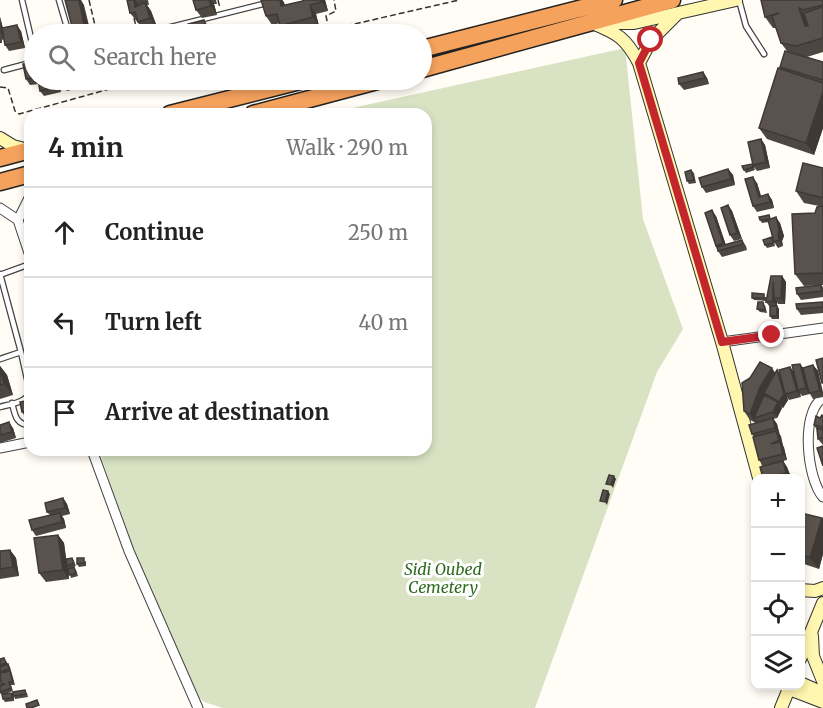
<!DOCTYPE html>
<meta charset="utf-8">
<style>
:root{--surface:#fff;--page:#f2f2f2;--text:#222;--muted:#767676;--line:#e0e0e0}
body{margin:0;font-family:Merriweather,serif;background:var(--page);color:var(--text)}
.controls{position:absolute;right:18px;bottom:18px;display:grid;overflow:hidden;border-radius:12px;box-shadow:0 3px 9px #0003}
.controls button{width:54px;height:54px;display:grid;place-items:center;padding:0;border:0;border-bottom:2px solid var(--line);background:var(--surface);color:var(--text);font:30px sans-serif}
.stop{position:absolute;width:18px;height:18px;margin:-14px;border:4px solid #c4262e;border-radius:50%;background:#fff}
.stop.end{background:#c4262e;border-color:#fff;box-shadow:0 2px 6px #0008}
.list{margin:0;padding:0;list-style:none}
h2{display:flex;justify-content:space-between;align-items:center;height:78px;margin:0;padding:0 24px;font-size:26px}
h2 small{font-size:20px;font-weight:400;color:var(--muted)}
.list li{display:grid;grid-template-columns:39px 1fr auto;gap:18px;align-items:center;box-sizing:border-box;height:90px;padding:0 24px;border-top:2px solid var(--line)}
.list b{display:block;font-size:22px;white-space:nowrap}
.list em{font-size:20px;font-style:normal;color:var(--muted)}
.icon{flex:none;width:33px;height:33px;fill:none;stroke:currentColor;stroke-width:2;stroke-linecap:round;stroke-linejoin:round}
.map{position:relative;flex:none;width:823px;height:708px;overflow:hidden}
.search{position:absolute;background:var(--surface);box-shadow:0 3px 9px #0003;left:24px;top:24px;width:408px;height:66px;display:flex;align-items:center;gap:15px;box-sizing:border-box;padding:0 21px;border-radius:33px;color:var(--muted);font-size:22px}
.panel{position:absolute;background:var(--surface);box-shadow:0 3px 9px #0003;left:24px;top:108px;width:408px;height:348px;border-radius:18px}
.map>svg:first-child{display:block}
</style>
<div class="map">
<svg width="823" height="708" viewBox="0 0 823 708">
<rect width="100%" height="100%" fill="#fffdf5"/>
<!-- cemetery -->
<path fill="#d9e3c4" d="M625,48L643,219L683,329L657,372L535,708H223L204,702L195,694L127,535L99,450H426V114H325Z"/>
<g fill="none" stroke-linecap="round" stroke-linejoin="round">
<!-- lane casing -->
<g stroke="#444" stroke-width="7">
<path id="lane" d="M22,0L34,51
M59,0L69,34
M739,0L746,26L764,54
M143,34L279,0
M4,70L34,62
M0,274L21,352L30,392C26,403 10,404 0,407
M0,275L30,264
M0,359L21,352
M12,403C15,415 16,425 30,425"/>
</g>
<!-- street casing -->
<g stroke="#444" stroke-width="11">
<path id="street" d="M0,208L18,220L30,256
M18,220L30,196
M722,342L823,328
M823,398C800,412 807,479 823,497
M0,448L30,442
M92,450L129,551L198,708"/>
</g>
<!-- secondary casing -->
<g stroke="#333" stroke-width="14">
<path id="secondary" d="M592,23C617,33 626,38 639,63L722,342L759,478
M602,23H634L736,0
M639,63L651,40L677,14
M0,138L13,146L28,150
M800,590L815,591L823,588
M812,636L813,656L823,681
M800,659L823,603
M800,683L823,693
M789,689L823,702
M781,708L790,686"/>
</g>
<!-- highway casing -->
<g stroke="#222" stroke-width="19">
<path id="highway" d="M422,49L614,0
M422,69L672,0
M170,114L304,80
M253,114L381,80
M0,158L30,150
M0,182L30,174"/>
</g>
<!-- path -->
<path stroke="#333" stroke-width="1.5" stroke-dasharray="6 3" stroke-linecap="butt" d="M89,0L97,34
M218,0L220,8
M134,18L137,31
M210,24L213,34
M329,30L326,16L336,11L334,0
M311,34L459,0
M97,80L99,90
M0,87L8,88L15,111L19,114L142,80"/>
<!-- lane -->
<use href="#lane" stroke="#fff" stroke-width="4.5"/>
<!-- street -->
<use href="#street" stroke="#fff" stroke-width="9"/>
<!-- secondary -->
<use href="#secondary" stroke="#fff6b0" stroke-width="12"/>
<!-- highway -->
<use href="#highway" stroke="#f5a25d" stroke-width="16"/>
</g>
<!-- wall -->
<path fill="#4d4742" d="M127,0H148L149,5H147L151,11L157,27L144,30L130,13Z
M193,0H216L217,4H214L217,15L202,18L196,10Z
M261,0H282L285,6L325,0L328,11L316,14L319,26L287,34L280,23L272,25L266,16Z
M823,0V52L807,57L823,62V128L814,155L767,139L759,128L782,70L780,67L787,51L781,43L776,28H773L765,17Z
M0,17L3,28L21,31L25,48L9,51L5,45L4,39L2,40V43H0Z
M34,61V80H58L61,92L44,96L40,91L39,84L30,85L26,79Z
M703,72L707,78L709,84L684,90L679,84Z
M59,80H76L79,88L67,91Z
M761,139L765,145L770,168L757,171L754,167L755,170L746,173L744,170L753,165Z
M823,168V285L804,286L795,274L815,213L819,206L804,203L796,191Z
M728,169L733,175L735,185L706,193L702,187Z
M691,170L694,173L696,183L689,184L687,181Z
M757,183L761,196L768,194L772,200L774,208L757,212L753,206Z
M728,205L732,211L742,239L734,241L730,235Z
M716,216L726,245L742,240L746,246L747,250L722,257L718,251L716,246Z
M771,219L780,223L784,236L782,241L783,246L778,248L774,242L775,246L767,248L765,245L772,237L774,240L769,222L762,223L760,220Z
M782,276L786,282L785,304H778L777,302V306L779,309V319H772L770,316V307L766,302Z
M821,285L823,287V297L801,300L797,294Z
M766,297V301L754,300L752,298Z
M823,302V313L801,315L797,309Z
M765,305L767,313L760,312L757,309Z
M800,364L803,368L813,365L818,371L823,392V397L813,399L810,394L802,396L799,392L801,397L789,400L786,396L788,400L783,408L780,406L782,408L777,418L773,419L777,424L787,460L763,466L759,460L754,437L752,434L756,423L750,420L744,411L777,370L780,375L790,367L794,373Z
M0,366L7,375L13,395L0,399Z
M30,400V418H26L22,412Z
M823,416V445L818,439L817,430L814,425Z
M0,425L13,428L16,438L0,443Z
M783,461L787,467L790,475L792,478H763Z
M63,498L67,504L70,514L62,516L64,519L66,528L36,536L32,530L50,515L47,512Z
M801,504L804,508L805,514L822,518L823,519V554L819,569L801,563Z
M58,535L64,543L66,559L72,558L76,566L70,568L76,570L78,576L71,578L68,569L69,579L46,582L39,573Z
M10,550L16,558L19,576L0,579V551Z
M86,561V566L79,567L77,564Z
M0,659L6,661L10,667L15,685H11L13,691L5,694L13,695L27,693L28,697L15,699L14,696V701L5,702L3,699L2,695L0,693V683L1,685H2L0,681Z"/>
<!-- shaded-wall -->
<path fill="#3f3936" d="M79,0H81L84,5L91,34H86Z
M134,0H135L139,6L135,7Z
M209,0H211L214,4L217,15L211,6Z
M280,0H282L284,2L288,15L281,6Z
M321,0H325L328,11L322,2Z
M145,2L151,11L157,27L150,18Z
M310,5L316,14L319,26L313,17Z
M799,8L807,19L814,38L805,26Z
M0,17L2,25L5,39L1,33Z
M204,20L208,26L210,34H207Z
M17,25L21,31L25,48L21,42Z
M703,72L707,78L709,84L705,78Z
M55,80H58L61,92L56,86Z
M823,92V128L814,155L806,143Z
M761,139L765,145L770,168L766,162Z
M728,169L733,175L735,185L731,179Z
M753,177L757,183L763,203L759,197Z
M768,194L772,200L774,208L770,202Z
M728,205L732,211L742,239L737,233Z
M712,210L716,216L727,249L723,243Z
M776,217L780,223L784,236L782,241L783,246L779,240L778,235Z
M782,276L786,282L785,304L781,298Z
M773,282L774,298L777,302V307L773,301Z
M777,306L779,309V319L777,316Z
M800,364L804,369L810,394L806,388Z
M813,365L818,371L823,395L820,391Z
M0,366L7,375L13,395L4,384L0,369Z
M790,367L795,373L801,397L797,391Z
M772,368L778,377L764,393L766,396L754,418L757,421L756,423L750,414L760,387Z
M777,370L781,376L788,400L783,408L779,402Z
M778,402L782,408L777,418L773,412Z
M773,418L777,424L779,434L775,428Z
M9,422L13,428L16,438L12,432Z
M776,431L781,436L783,446L779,440Z
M780,442L784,447L787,460L783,454Z
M783,461L787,467L790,475L792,478H790L786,473Z
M614,476L616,479L613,488L611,485Z
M608,491L610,494L607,505L605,502Z
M63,498L67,504L70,514L65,508Z
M801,504L804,508L805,514L801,508Z
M60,513L64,519L66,528L62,522Z
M822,518L823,519V554L819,569L810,558Z
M58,535L64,543L69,579L63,570Z
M10,550L16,558L19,576L13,567Z"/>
<!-- building -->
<path fill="#5a524d" stroke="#3f3936" stroke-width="1.5" d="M65,0H79L86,34H74Z
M127,0H134L135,7L145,2L150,18L138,22L135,12L130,13Z
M193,0H209L211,6L196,10Z
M261,0H280L281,6L303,1V0H321L322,2L310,5L313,17L280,26L277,14L266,16Z
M761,0H823V5L803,10L799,8L805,26H808L804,13L822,7L823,10V38L796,46L781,43L772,16L779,13L765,17Z
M204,20L207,34H190L188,24Z
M17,25L21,42L5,45L2,28Z
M165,30L166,34H149Z
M785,51L823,62V80L780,67Z
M34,61V78L26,79L23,64Z
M778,68L823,83V92L806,143L759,128Z
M703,72L705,78L679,84L678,78Z
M38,80H55L56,86L40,91Z
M59,80H74L75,82L63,85Z
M761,139L766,162L753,165L748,142Z
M803,163L823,168V198L796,191Z
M752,164L753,167L744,170L742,166Z
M728,169L731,179L702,187L699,178Z
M691,170L694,180L687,181L685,172Z
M753,177L759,197L768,194L770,202L753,206L745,179Z
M728,205L737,233L730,235L721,208Z
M823,206V273L795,274L792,214L815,213L817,207Z
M712,210L723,243L716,246L705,213Z
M769,215L770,219L760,220L759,217Z
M776,217L779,230L778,235L779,240L774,242L768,220Z
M772,237L773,243L765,245L763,240Z
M742,240L743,244L718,251L717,247Z
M771,276H782L781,298H774L773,282V301L766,302Z
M821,285L822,291L797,294L796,288Z
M752,293L764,294V298H752Z
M758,302H763L765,310L757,309Z
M823,302V307L797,309L796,304Z
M770,306H777V316H770Z
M823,358V383H822L816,360Z
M760,362L772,368L760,387L750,414L744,411L742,383L750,378Z
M800,364L806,388L798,390L792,365Z
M813,365L820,391L809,393L803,368Z
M790,367L797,391L785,394L779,370Z
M0,369L4,384L0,385Z
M777,370L784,394L779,402L764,393Z
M764,395L778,402L773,412L754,418Z
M30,400V411L22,412L20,402Z
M822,415L823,416V427L814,425L816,416L820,418Z
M773,418L775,428L752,434L749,425Z
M9,422L12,432L0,435V425Z
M817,429H823V437L818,439Z
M776,431L779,440L771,444L780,442L783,454L759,460L753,437Z
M823,446V466L817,448Z
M783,461L786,473L763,478L760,467Z
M789,474L790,478H774Z
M609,475L614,476L611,485L606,484Z
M603,490L608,491L605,502L600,501Z
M63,498L65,508L47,512L45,503Z
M60,513L62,522L32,530L29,520Z
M801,513L822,518L810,558L801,554Z
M58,535L63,570L39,573L34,538Z
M10,550L13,567L0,569V551Z
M72,558L74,563L67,566L66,559Z
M77,558H84V563L77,564Z
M74,567L76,573L69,575L68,569Z
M4,658L6,663L0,665V659Z
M8,664L9,669L0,672V667Z
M10,671L13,682H9L11,688L0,692V686L5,684H1L0,673Z
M25,690L26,694L13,696V692Z
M12,693V698L3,699L2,694Z
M37,700L39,705L31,708H27L26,704Z"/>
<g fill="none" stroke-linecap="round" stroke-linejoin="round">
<!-- route -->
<path stroke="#c4262e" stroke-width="8" d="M651,40L639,63L722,342L772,335"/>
</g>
<g text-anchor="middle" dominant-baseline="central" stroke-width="6" stroke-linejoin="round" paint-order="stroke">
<!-- park labels -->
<g font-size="16" font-style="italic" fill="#2f6b1f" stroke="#fff">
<text x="443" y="569">Sidi Oubed<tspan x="443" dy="18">Cemetery</tspan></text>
</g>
</g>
</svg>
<div class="controls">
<button>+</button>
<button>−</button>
<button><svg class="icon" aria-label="locate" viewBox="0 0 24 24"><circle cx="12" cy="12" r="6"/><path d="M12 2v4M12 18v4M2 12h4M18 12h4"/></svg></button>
<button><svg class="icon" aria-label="layers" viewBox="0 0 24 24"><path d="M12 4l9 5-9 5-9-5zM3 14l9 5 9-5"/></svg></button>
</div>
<div class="stop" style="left:651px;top:40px"></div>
<div class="stop end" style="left:772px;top:335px"></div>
<div class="search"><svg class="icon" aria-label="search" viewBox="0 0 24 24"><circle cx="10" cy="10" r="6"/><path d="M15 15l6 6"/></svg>Search here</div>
<section class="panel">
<h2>4 min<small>Walk · 290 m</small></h2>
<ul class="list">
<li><svg class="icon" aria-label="ahead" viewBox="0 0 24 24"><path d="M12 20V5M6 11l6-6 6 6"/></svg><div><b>Continue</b></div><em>250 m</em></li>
<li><svg class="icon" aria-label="left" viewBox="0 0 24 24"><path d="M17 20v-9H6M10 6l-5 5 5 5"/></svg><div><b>Turn left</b></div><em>40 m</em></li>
<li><svg class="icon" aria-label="arrive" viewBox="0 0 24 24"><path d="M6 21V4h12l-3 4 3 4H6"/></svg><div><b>Arrive at destination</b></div></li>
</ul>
</section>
</div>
